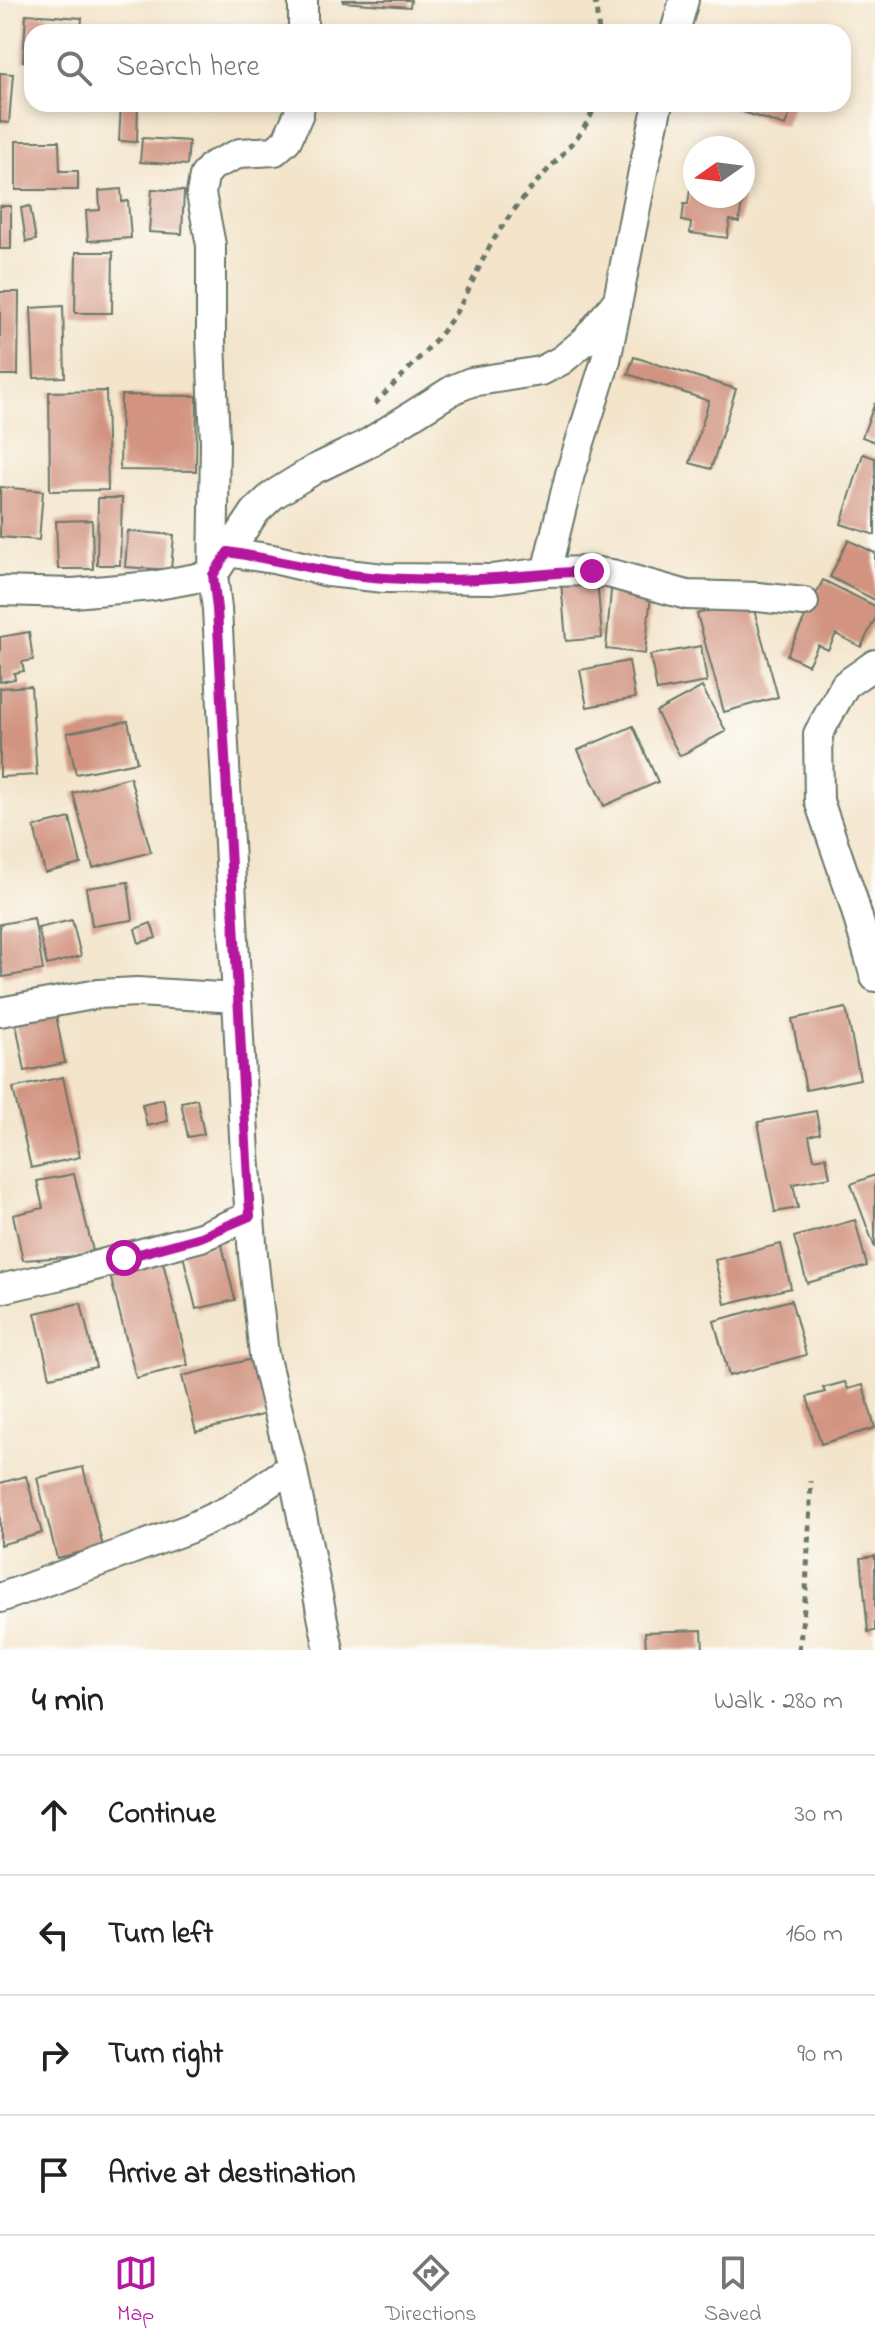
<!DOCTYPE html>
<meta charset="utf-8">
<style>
:root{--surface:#fff;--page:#f2f2f2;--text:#222;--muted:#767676;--line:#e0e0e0;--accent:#b5179e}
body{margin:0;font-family:"Indie Flower",sans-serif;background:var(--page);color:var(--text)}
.compass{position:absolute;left:683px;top:136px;width:72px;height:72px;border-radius:50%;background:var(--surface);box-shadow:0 4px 12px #0003;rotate:256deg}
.stop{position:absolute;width:24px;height:24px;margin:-18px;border:6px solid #b5179e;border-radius:50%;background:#fff}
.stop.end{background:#b5179e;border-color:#fff;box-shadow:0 2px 8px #0008}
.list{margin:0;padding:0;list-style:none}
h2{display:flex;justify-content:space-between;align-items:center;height:104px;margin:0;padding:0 32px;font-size:34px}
h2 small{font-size:26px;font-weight:400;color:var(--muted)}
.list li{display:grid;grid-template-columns:52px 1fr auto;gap:24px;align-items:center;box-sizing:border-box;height:120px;padding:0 32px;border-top:2px solid var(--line)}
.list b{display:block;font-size:30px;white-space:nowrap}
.list em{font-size:26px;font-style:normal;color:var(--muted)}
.icon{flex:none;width:44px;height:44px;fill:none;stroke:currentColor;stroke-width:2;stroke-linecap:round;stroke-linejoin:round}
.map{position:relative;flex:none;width:875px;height:1650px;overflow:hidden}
.search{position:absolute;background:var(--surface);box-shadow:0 4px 12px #0003;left:24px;right:24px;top:24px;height:88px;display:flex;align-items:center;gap:20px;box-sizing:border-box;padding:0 28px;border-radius:24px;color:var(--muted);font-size:30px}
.sheet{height:584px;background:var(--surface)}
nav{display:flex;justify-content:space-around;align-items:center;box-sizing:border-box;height:112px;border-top:2px solid var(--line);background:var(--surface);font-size:22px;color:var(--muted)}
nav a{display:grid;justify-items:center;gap:4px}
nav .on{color:var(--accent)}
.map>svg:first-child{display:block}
</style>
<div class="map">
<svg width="875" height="1650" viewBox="0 0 875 1650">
<rect width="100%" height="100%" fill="#fdfcf7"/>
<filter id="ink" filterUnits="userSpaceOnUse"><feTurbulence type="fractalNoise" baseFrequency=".0125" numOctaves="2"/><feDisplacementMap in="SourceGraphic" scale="16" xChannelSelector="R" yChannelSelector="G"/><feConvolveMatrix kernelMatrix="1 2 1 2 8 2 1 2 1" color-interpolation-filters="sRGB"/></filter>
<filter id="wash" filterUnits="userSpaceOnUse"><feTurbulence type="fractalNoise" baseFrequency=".006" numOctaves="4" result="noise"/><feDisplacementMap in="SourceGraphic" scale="32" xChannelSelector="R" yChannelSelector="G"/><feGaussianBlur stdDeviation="1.8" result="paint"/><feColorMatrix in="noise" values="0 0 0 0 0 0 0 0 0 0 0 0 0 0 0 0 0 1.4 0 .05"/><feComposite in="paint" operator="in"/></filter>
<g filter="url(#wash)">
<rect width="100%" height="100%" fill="#f3e4ca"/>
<g id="blocks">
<!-- building -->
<path fill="#d29481" d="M343,0H411L410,7L343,2Z
M26,14L82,18L81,32H32V62L23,61Z
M0,73L13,74L9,123L0,122Z
M121,104H138L137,142L119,141Z
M720,104H793L785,126Z
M142,138L189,141L187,165L140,162Z
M16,141H59L60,171H78V190H16Z
M693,167L695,168V196H743L739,222L730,220L727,238L690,233L691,223L682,221L684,204H688Z
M121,189L122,202L128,201L131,238L88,241L86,211L100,210L99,191Z
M152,189L184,191L182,234L149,232Z
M0,206H11V249H0Z
M30,206L36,240L26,242L21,208Z
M76,252H113L112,313H75Z
M0,292H19L18,375H0Z
M63,306L65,377L34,378L31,308Z
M634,357L736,389L711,469L690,463L709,401L628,374Z
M106,391L108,490L50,491L49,392Z
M121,395L197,396L196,471L120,470Z
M875,403V442L862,437Z
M863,454L875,458V535L841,524Z
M0,487L43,491L39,540L0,537Z
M98,498H122L120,565H97Z
M92,520L93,569H58L56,521Z
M128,531L174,535L171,570L125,567Z
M848,540L875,553V600L830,577Z
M597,578L602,638L566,641L561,581Z
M823,580L875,606V619L861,647L836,634L828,650L818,645L808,665L787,655Z
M611,590L651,594L645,654L606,649Z
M751,599L778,697L724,712L697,614Z
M29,632L33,660L22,662L24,671L14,673L15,679L0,682V637Z
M701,646L707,682L657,691L650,655Z
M629,661L635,698L587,707L580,670Z
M31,686L37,775L0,777V688Z
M702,687L726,731L680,756L656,712Z
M128,721L137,762L76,774L67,733Z
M633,726L658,782L604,806L578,750Z
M130,777L151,852L93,868L73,793Z
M70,818L81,864L45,873L34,827Z
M128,882L133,920L92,926L86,888Z
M34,918L43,970L3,977L0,956V924Z
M72,920L81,956L47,965L38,928Z
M151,923L156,938L139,943L135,929Z
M54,1005L65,1063L25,1071L14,1013Z
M846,1008L860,1079L806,1090L792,1019Z
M63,1077L80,1157L31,1168L13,1088Z
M163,1099L168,1121L147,1126L142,1104Z
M197,1099L204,1134L188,1137L181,1102Z
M816,1111L820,1133L809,1136L814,1159L826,1157L830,1177L793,1184L798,1208L775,1212L758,1122Z
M74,1174L94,1255L23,1260L13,1215L43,1208L37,1181Z
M875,1175V1248L851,1184Z
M855,1220L867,1266L807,1283L794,1237Z
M221,1241L235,1300L196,1309L182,1251Z
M781,1244L791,1288L725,1304L715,1260Z
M161,1254L188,1365L136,1378L108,1267Z
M791,1300L806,1355L729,1376L714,1321Z
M81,1303L96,1367L50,1377L35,1313Z
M252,1359L266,1414L196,1432L182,1376Z
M845,1382L848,1389L863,1385L875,1428L821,1444L807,1397L825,1392L823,1388Z
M83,1467L103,1547L57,1558L37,1478Z
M26,1476L42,1533L0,1545V1483Z
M875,1556V1631L868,1632L861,1558Z
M702,1630L703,1650H646L645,1632Z"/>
</g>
</g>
<g filter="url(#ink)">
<use href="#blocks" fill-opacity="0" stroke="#697768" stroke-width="2"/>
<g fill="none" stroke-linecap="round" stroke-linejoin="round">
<!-- street casing -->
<g stroke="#697768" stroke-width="32">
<path id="street" d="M303,32V0
M675,32L684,0
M300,104L299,113L287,140L275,151L240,153L212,166L204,176L201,194L211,245V340L215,442L213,575L217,609L245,1155L253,1255L264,1355L292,1467L329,1650
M228,552L273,559L328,572L384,578L492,579L546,572L592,571L612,574L687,595L758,597L804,602
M546,572L570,474L606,360L617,306
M0,591L73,593L152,586L213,575L255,512L273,495L315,469L365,445L454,389L471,382L541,371L562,360L586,340L618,300L643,171L658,104
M875,664L845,685L818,734L819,801L852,897L875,977
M0,1012L98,994L137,992L237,998
M0,1289L65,1274L201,1237L250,1216
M0,1598L188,1529L231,1509L292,1467"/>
</g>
<!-- path -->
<path stroke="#697768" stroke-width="5" stroke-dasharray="6 6" stroke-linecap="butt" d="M595,0L599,32
M375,404C401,376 431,349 453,317C469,293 478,266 493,241C503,224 516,207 529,191C548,167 588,134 595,104
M799,1650L806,1591L811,1481"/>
<!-- street -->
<use href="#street" stroke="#fff" stroke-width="28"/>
</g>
</g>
<g fill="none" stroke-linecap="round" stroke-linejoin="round" filter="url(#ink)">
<!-- route -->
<path stroke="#b5179e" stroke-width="10" d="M124,1258L201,1237L250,1216L217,609L213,575L228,552C280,560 331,575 384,578C420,580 458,581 494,578C527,576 559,572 592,571"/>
</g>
</svg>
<svg class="compass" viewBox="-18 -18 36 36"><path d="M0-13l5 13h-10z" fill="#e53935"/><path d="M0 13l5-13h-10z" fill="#767676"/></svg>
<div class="stop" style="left:124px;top:1258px"></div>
<div class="stop end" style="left:592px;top:571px"></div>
<div class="search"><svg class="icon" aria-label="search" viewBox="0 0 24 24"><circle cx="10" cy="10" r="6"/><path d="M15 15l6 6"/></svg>Search here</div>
</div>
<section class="sheet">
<h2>4 min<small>Walk · 280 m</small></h2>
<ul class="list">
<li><svg class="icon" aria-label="ahead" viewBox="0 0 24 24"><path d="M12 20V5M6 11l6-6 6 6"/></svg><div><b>Continue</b></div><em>30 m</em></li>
<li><svg class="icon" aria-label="left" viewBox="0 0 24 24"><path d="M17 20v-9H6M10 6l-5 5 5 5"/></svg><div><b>Turn left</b></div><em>160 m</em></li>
<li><svg class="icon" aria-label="right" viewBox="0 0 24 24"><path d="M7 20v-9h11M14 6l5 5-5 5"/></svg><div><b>Turn right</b></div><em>90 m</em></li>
<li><svg class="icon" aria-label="arrive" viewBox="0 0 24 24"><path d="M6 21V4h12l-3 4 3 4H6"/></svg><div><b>Arrive at destination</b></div></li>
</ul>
</section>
<nav>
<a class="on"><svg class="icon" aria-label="map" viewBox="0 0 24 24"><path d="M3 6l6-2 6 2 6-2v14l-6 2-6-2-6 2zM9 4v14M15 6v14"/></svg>Map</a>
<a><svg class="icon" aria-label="directions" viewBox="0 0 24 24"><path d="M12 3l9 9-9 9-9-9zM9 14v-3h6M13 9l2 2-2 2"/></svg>Directions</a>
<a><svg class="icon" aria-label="saved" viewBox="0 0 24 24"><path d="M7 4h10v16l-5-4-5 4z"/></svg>Saved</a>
</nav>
